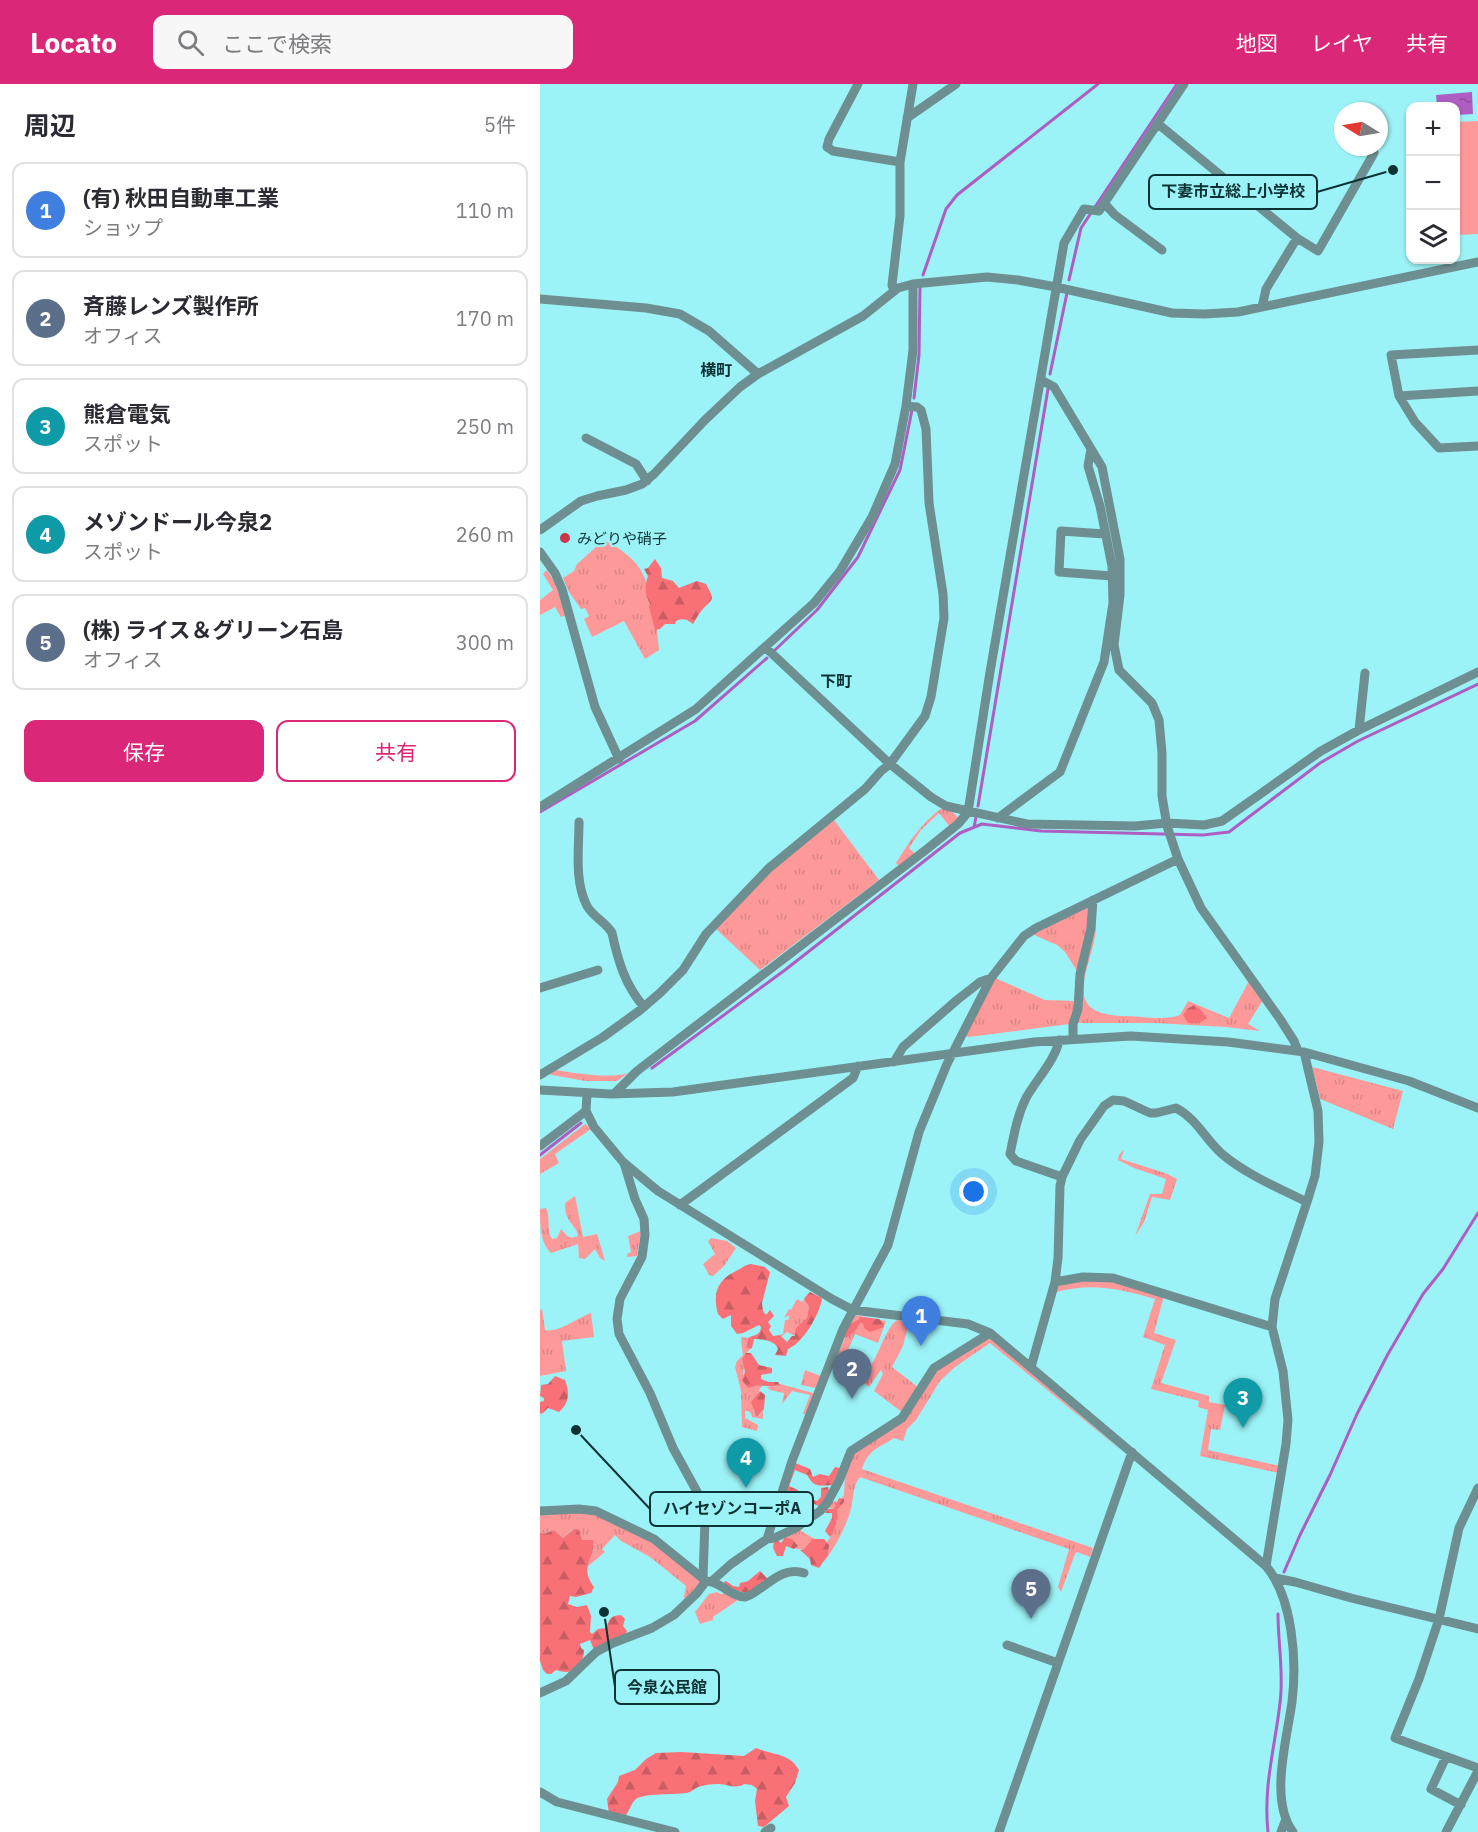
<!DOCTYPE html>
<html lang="ja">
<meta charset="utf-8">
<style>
:root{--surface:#fff;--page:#f7f7f7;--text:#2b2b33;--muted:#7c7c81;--line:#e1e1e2;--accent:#db2777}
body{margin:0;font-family:"IBM Plex Sans","Noto Sans JP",sans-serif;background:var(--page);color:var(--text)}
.controls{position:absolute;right:18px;top:18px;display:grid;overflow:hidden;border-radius:12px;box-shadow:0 2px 4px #0004}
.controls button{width:54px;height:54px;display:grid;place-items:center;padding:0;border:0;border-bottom:2px solid var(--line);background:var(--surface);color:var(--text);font:30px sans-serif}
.compass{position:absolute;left:794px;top:18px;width:54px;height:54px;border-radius:50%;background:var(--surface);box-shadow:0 2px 4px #0004;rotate:281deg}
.you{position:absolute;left:434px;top:1108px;width:21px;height:21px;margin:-15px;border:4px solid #fff;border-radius:50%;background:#1a73e8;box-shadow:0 0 0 9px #1a73e833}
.badge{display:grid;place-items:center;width:39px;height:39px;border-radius:50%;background:var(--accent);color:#fff;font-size:20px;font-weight:700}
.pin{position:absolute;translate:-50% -50px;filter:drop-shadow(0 2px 3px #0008)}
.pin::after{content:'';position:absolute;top:32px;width:21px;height:18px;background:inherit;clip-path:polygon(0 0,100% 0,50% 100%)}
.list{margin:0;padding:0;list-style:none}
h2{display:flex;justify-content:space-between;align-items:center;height:78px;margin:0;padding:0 24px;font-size:26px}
h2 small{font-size:20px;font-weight:400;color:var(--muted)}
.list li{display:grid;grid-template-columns:39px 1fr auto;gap:18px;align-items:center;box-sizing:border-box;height:96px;margin:0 12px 12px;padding:0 12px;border:2px solid var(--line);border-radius:12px}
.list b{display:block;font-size:22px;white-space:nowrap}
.list p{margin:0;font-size:20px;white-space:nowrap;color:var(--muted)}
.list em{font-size:20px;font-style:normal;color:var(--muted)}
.actions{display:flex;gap:12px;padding:18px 24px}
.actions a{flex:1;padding:14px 0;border:2px solid var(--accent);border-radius:12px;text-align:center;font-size:21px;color:var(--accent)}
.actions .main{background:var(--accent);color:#fff}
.icon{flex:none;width:33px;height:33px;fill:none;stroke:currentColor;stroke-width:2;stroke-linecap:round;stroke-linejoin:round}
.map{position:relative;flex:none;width:938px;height:1748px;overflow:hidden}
header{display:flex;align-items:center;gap:36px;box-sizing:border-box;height:84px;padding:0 30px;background:var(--accent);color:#fff}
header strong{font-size:28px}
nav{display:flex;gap:33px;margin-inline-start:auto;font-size:21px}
.search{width:420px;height:54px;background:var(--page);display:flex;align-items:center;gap:15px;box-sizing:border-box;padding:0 21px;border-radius:12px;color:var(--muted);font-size:22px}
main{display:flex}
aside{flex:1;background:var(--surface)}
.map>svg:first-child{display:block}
</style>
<header>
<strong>Locato</strong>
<div class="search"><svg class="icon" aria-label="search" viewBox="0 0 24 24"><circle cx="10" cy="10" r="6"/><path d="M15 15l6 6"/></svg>ここで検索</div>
<nav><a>地図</a><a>レイヤ</a><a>共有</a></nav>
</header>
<main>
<aside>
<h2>周辺<small>5件</small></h2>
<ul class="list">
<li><span class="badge" style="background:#3f7fe0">1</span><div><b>(有) 秋田自動車工業</b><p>ショップ</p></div><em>110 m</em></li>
<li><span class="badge" style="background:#5c6f8a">2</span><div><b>斉藤レンズ製作所</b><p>オフィス</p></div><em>170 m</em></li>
<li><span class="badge" style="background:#0f9aa8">3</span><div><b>熊倉電気</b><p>スポット</p></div><em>250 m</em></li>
<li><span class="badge" style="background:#0f9aa8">4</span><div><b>メゾンドール今泉2</b><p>スポット</p></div><em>260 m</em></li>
<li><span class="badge" style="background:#5c6f8a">5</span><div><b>(株) ライス＆グリーン石島</b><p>オフィス</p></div><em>300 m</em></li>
</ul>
<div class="actions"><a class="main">保存</a><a>共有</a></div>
</aside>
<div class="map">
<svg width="938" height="1748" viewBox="0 0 938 1748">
<defs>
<pattern id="grass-tufts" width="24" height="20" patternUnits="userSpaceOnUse" patternTransform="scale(1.5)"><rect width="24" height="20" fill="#fe999a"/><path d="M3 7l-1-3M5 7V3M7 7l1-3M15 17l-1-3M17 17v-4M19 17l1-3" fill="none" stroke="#d88485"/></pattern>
<pattern id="forest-firs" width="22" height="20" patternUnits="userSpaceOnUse" patternTransform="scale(1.5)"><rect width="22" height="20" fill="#f97077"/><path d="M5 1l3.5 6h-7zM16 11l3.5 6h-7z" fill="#c85d62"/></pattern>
<pattern id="water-ripples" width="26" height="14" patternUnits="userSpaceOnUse" patternTransform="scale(1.5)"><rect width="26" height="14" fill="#ae5dc2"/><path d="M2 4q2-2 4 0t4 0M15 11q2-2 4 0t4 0" fill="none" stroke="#8c4d9e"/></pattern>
</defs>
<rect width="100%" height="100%" fill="#9cf3f7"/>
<!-- grass -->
<path fill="url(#grass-tufts)" d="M64,456C77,463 92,472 100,485C113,506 117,542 119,566L105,575L84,537L52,553L44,535L49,532L45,524L41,525L29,508L23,494L34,487L37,480Z
M402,724L414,729L418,734L410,743L399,729L381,746L369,764L375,770L359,782L356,779C369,758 382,738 402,724Z
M294,736L339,796L220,886L175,844L232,784Z
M546,822L549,824V835L537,887L525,868L517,861L492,850Z
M556,838C558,878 512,930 584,932C601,932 624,937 640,931L648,917L689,934L709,897L723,916L708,940L720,947L686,943L615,939H538L542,890Z
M455,894L505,916L535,917L536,924L529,940L429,953L426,952Z
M772,983L863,1007L853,1045L780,1015Z
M15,986C34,989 70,995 88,989L77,997H45L12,991L10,990Z
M45,1040L51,1045L15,1070L19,1079L0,1090V1075Z
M584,1065L581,1075L625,1089L637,1095L630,1116L612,1113L604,1138L595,1152L610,1110H622L626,1095L594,1084L578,1076L579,1071Z
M35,1112L43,1153L57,1150L65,1177L60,1174L55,1165L45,1175L39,1174L38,1160L11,1169C0,1159 0,1140 0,1125L6,1124C11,1134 6,1146 12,1155L17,1154L21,1145C27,1151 28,1156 38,1152C37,1145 35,1145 31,1139C26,1133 25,1126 25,1119Z
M101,1147L97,1172L87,1173V1170L91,1168L88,1152Z
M171,1154L187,1157L196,1164L184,1182L173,1192L169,1191L163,1180L175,1170L168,1157Z
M549,1195H564L624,1212L614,1249L636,1256L621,1299L669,1312V1318L685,1321L680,1346L671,1345L668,1366L740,1382L739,1389L660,1372L668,1326L658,1323L659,1317L611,1305L625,1261L603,1253L615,1215C582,1205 551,1198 516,1208L518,1201Z
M257,1215L262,1218L264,1216L269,1222L267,1234L255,1252L247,1248L242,1252L240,1251L243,1250L245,1236H248L250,1231L244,1234L249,1225L251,1226Z
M2,1225L5,1246C20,1249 36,1234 51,1229L54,1253L22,1257L26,1287L0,1292V1226Z
M315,1231L346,1237L338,1259L315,1250L308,1266L319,1271L321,1279L326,1284L330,1283C338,1272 347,1242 357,1236L369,1238L363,1262L352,1283L379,1304L363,1329L334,1307L343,1290L341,1286L329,1303L295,1277Z
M202,1253L208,1254L206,1262L210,1265L202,1275L204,1282L203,1292L212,1302H223L220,1304L213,1327L219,1332L223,1327V1335L212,1333L211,1329L208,1327H205V1334L218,1341L217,1347L202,1343L201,1307L195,1283L197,1277L203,1271L201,1257Z
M449,1253L584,1369L450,1259L415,1283L400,1297L376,1336L367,1345L363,1357L354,1354C338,1364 328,1366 322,1385L553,1464L550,1473L537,1468L535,1470L521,1508L518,1503L529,1465L320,1393C312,1402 314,1416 310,1428C305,1445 295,1463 284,1478C287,1472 291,1464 287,1458L292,1451L294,1439L297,1436L294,1425L288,1424L291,1416L296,1418L301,1415L304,1411L305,1391L314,1367L356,1341L399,1285Z
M265,1286L281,1292L276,1304L261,1301Z
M240,1300L273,1309L275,1311L266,1330H263L270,1311L252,1307L242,1320L244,1309L230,1306L227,1303Z
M45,1427L110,1455L162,1498L145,1516L144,1512L146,1502L110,1473L81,1457L75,1451L62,1465L65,1468L47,1483L54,1462L42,1456L33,1445L23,1454L14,1446L4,1450L0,1448V1430Z
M264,1441L261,1447L275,1455H272L264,1465H256L257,1460L245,1453Z
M177,1508L180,1510L187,1509L198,1516L173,1533V1536L160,1540L155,1528L169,1510Z"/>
<!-- forest -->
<path fill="url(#forest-firs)" d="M115,475L121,484L122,494L133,497L139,504L157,497L166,500C175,517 174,513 162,526C158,531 156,535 153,540C147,535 143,534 136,537L135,540H125L120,545L115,546L109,523L110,520C105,510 104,504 108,492L104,485L108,484Z
M654,921L660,925L667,934L659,939H648L643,931L647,925Z
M211,1180L225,1183L230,1188L222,1219L223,1227L226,1231L230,1226L234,1232L228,1238L231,1242L229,1246L233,1252L240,1251L247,1258L252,1252H255L256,1244L267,1234L269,1222L264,1216L265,1213L270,1208L282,1214C280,1230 263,1259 248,1265L246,1272L235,1271L238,1265C235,1256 223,1255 214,1255L212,1264L210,1265L206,1263L208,1254C215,1250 220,1252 221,1243L219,1241L203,1249L197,1250L191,1242V1231L183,1235L178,1230C172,1208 178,1195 198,1186C203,1183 205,1181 211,1180Z
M320,1233L339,1235L344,1240V1243L330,1248L324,1244L323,1239H320L315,1247L307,1254L304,1253L308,1241L318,1236Z
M206,1269H211L219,1281L232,1284V1289L221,1291V1295L229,1298H238L240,1301C229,1304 218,1299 208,1304L202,1296L205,1288L202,1275Z
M15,1292L25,1296C30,1309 29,1319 19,1328L8,1324L3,1329L0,1330V1318L4,1317V1314L0,1312L1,1301L8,1300Z
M220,1307L225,1311L224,1325L218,1332H216L211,1318Z
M253,1378L270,1385L273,1393L280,1390L289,1392L295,1383L300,1384L292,1401C277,1402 274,1403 267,1391L255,1386L249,1402L258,1406V1409H264L263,1412L277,1417L281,1413V1404L288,1403L290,1411L279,1422L264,1416H256L257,1411L245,1406Z
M299,1414L304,1415V1418L297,1426L298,1434C294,1441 295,1449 290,1453L285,1447L292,1434V1429H285L286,1425H294Z
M34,1445H38L42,1456H53C56,1476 38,1481 54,1503L51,1509L36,1513L30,1512L28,1520L37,1523L47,1521L51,1532L50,1548L52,1550L58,1545L66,1544C70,1534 70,1532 81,1531L85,1535L83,1542L87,1547L86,1550L54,1566L50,1556L40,1560L41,1564L44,1566C43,1584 33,1592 16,1586L11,1590H7L3,1586L0,1577V1448L4,1450L14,1446L23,1454Z
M245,1453L253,1456L258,1462L254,1465L246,1462L243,1472H237L233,1464L234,1458L238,1456L241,1459Z
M272,1455H284L289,1461L288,1471L279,1484L271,1481L270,1475L260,1466L264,1465Z
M220,1487L228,1495L207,1509L198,1507L185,1501L184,1498L186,1497L193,1502L199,1503L200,1499L208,1497Z
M216,1664C233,1671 250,1669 259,1686L255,1699L246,1713L249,1722L224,1743L218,1742L215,1717L217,1705L212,1701L204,1700C194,1706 187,1699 177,1700C171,1700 164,1701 158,1703C154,1705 150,1709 146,1709C134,1711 105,1709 96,1715C91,1719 90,1726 86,1731L69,1730L67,1715L78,1698L79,1692L95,1686L106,1675L116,1669L142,1668L204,1672Z"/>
<!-- garden -->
<path fill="#fe999a" d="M938,37V150L916,151V38Z
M7,486L16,501L26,531L21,533L15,523L0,531V516L13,506L3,490Z"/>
<!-- water -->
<path fill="url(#water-ripples)" d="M932,8L933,30L916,31V22H897L896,11Z"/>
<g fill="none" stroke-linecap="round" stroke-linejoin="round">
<!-- stream -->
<path stroke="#ae5dc2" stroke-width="3" d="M383,191L406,125L417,111L558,0
M529,196L541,144L637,0
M510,290L527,209
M374,314L379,271L380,203
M235,566L277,526L318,473L360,386L372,326
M438,722L508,305
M0,728L155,637L227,574
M434,743L436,733
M112,984L245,886L420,749L442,740L501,747L663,751L689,748L780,679L818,657L938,600
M0,1071L41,1039
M744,1488L760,1451L790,1391L817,1330L848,1270L883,1210L903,1185L938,1129
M728,1748C723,1703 735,1663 740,1619C744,1590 738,1559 738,1530"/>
<!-- minor -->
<path stroke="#6e8f91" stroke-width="9" d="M318,0L289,55L287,63L293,67L360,78
M367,34L416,0
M617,39L757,154L726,205L722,223
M564,119L575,131L622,166
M757,154L778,167L834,69L828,63
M354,207L352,201L360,132V78L373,0
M0,215L106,224L140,230L169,247L218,290
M938,266L851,271L859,312L875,338L899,364L938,362
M501,296L514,303L562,383L580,475V511L574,561L579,586L612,619L619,636L622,669V712L627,742L638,775L661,824L740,935L754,957L758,967
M859,312L938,307
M46,354L96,380L107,397
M0,446L41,417L57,412L86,406L102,400L114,390L165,336L200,303L218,290L323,232L358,204L373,200L447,193L478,196L516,203L632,229L664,230L698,228L938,178
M565,450L521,447L519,488L572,492
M0,468L15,489L22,505L55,623L79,675
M226,564L350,680L391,713L406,722L487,740L595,742L627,739L664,741L682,737L781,667L819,646L938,588
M819,646L825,589
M0,723L156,625L274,519L300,487L332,433L355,380L366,322L373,266V200
M458,734L520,688L564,578L573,519L572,482L560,422L548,382L551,365
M39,738C39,765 34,797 47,822C53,833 66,838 72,849C78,877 85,901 104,923
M0,904L58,886
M533,955V940L538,925L540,890L551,844L553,816
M519,956C516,975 496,996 486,1014C477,1032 474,1051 470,1070L476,1077L522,1093
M354,978L363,963L417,916L440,898L451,894
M0,991L63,953L99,927L120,909L143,886L166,850L229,784L325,705L341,687L350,680L385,632L391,613L404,534L403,510L389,419L386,345L381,326L377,323L366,322
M0,1006L71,1010L133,1008L494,958L591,952L688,958L764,968L869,997L938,1024
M47,1010L46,1027L54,1043L83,1078L118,1107L292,1215L313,1226L428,1240L450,1249L726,1482C753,1514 757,1577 752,1618C747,1655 729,1716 753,1748
M74,1010L97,987L387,765L418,740L428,728L450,588L524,159L544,125L559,127L644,0
M0,1062L46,1027
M84,1079L95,1115L104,1135L105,1151L102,1173L80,1215L77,1235L79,1250L110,1309L133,1364L161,1415L165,1436L163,1494
M140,1121L313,994L318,982
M515,1198L543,1193L573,1194L732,1243
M491,1283L515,1198L518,1174L520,1102L522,1093L540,1056L564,1022L573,1016L584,1017L610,1029H616L636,1024C657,1035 665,1055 682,1070C707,1091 739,1104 767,1118
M938,1404L919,1444L899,1535L879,1595L855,1654L938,1684
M0,1427L39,1425L56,1427L114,1455L166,1497C180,1497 191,1513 205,1513C210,1512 214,1509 218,1506C233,1496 245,1483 264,1489
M227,1455L252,1377L303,1245L348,1161L379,1048L407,980L451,894L484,852L496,844L638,775
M726,1482L746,1360L748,1336L743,1287L732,1243L735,1215L767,1118L775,1092L779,1058L778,1027L764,968
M735,1494L755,1498L811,1514L938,1545
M172,1497L191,1480L227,1455L234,1454L254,1445L280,1427L287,1419L299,1397L311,1367L362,1334L394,1284L450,1249
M467,1561L518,1579
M0,1609L26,1597L56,1568L73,1559L112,1544L134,1531L157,1509L166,1497
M906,1673L891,1705L921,1721
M0,1708L17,1718L135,1748
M225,1748L231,1744
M459,1748L592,1368
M741,1748L746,1735
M906,1748L938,1687"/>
</g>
<!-- markers -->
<circle fill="#c73747" stroke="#9cf3f7" stroke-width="2" cx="25" cy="454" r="6"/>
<g text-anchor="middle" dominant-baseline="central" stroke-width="5" stroke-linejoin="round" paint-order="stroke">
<!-- poi labels -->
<g font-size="15" fill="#0c3234" stroke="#9cf3f7" text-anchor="start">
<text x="37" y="454">みどりや硝子</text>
</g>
<!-- neighbourhood labels -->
<g font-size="16" font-weight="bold" fill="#0c3234" stroke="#9cf3f7">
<text x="176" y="286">横町</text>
<text x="296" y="597">下町</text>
</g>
</g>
<!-- callouts -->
<path fill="none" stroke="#0c3234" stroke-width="2" d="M853 86L777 108M36 1346L110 1425M64 1528L75 1603"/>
<g fill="#0c3234" stroke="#9cf3f7" stroke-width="2">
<circle cx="853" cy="86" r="6"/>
<circle cx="36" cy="1346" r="6"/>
<circle cx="64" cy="1528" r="6"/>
</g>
<g fill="#9cf3f7" stroke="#0c3234" stroke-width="2">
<rect x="609" y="91" width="168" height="34" rx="6"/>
<rect x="110" y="1408" width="163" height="34" rx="6"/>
<rect x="75" y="1586" width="104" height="34" rx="6"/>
</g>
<g font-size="16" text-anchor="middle" font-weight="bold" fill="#0c3234">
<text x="693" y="113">下妻市立総上小学校</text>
<text x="192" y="1430">ハイセゾンコーポA</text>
<text x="127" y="1609">今泉公民館</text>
</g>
</svg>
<div class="controls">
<button>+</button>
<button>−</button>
<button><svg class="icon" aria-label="layers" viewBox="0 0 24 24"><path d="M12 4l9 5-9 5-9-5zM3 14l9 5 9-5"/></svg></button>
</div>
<svg class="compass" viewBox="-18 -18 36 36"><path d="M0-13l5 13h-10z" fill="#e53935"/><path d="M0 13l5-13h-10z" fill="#7c7c81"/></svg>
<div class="you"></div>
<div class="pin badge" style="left:381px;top:1262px;background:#3f7fe0">1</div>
<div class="pin badge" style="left:312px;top:1315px;background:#5c6f8a">2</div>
<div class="pin badge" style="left:703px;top:1344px;background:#0f9aa8">3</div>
<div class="pin badge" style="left:206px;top:1404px;background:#0f9aa8">4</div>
<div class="pin badge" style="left:491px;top:1535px;background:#5c6f8a">5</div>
</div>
</main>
